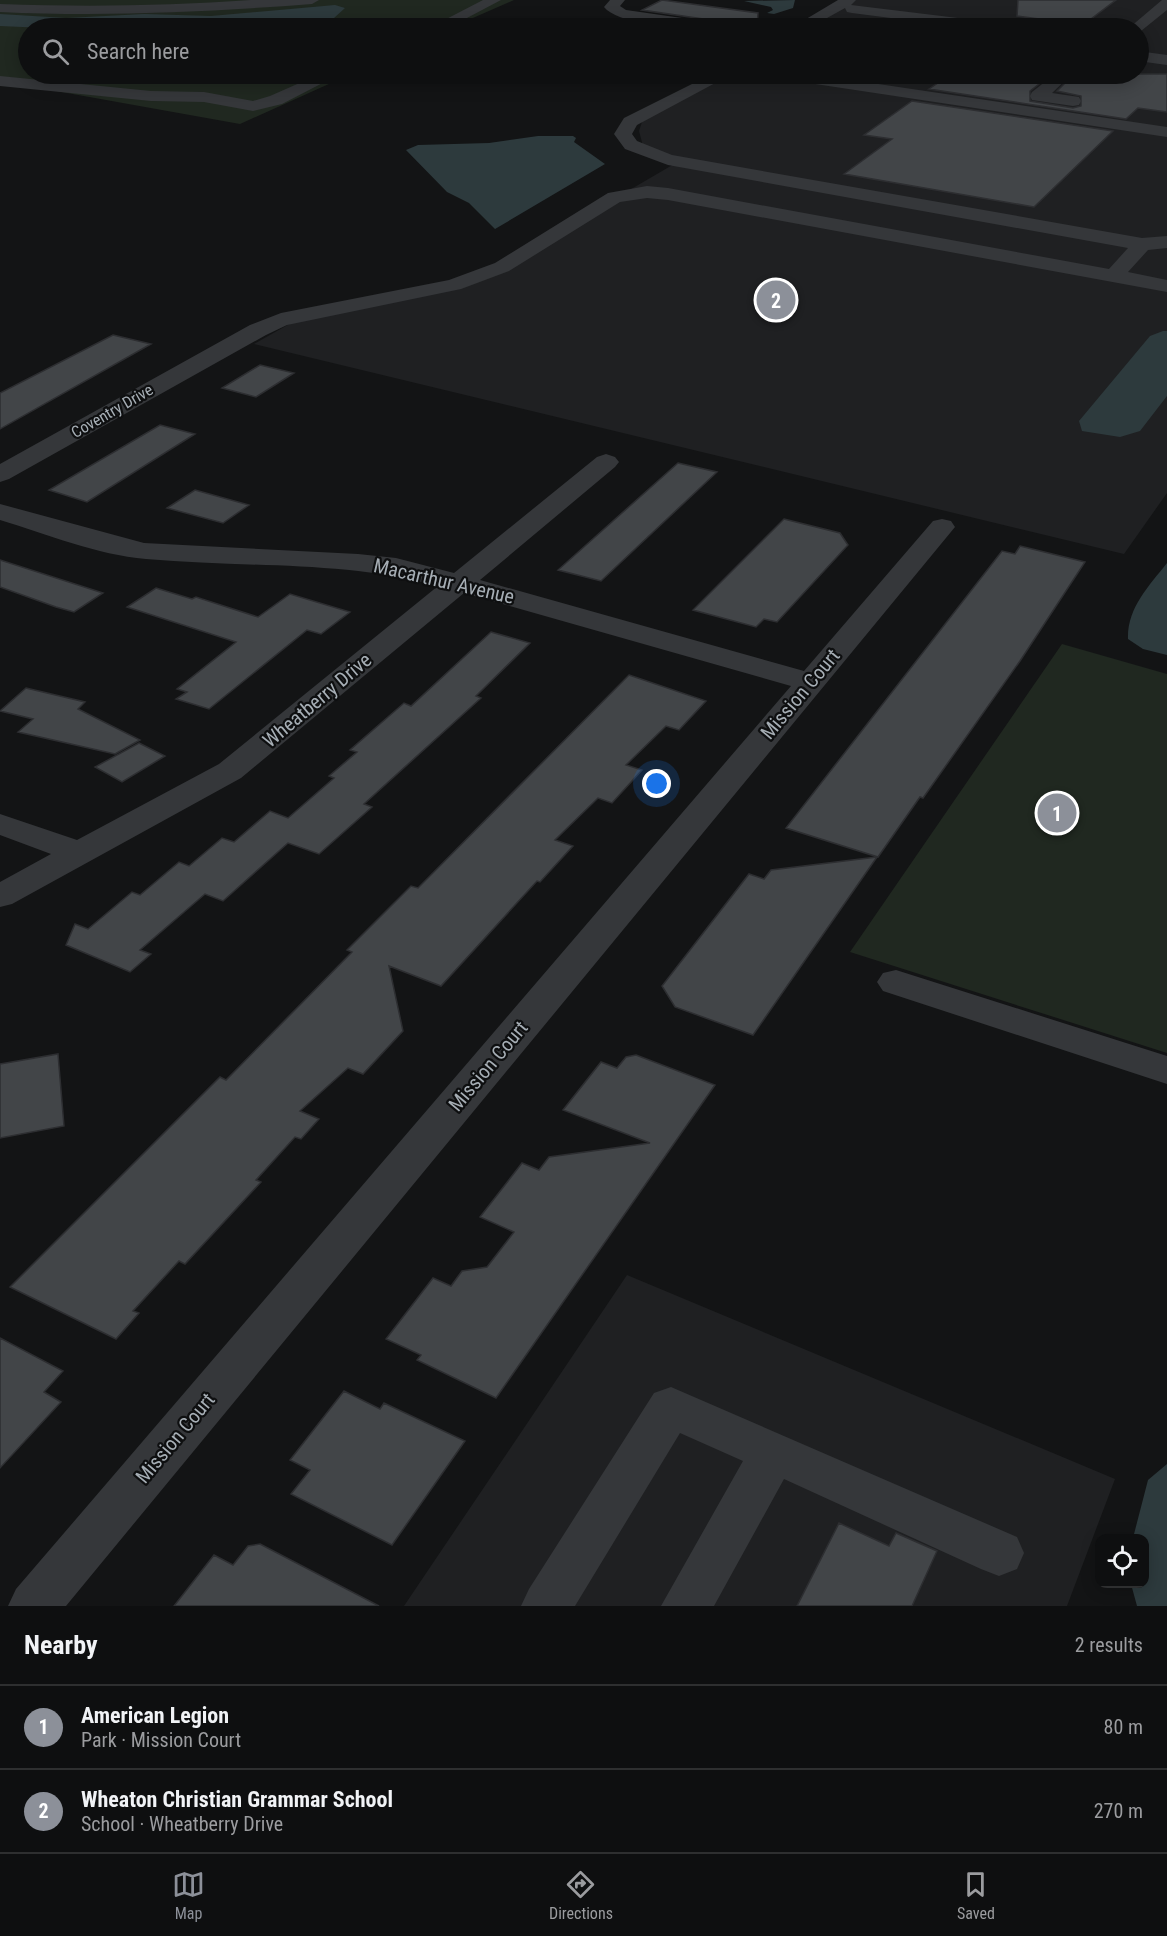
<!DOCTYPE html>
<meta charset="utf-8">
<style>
:root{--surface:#0e0f10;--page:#1c1d1e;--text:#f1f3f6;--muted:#9b9c9f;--line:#2e2f30;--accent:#8c9099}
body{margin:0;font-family:"Roboto Condensed",sans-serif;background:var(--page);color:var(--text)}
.controls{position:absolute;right:18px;bottom:18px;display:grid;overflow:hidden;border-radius:12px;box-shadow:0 3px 15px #0003}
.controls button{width:54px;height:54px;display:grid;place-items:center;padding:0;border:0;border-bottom:2px solid var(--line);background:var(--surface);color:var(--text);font:30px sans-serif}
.you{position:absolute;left:657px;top:784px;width:21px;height:21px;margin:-15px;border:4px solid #fff;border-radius:50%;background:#1a73e8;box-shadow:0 0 0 9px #1a73e833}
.badge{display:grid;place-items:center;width:39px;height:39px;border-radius:50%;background:var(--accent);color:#fff;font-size:20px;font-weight:700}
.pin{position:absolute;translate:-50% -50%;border:3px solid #fff;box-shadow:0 2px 6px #0006}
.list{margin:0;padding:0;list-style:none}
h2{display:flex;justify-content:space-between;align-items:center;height:78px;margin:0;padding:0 24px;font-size:26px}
h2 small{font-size:20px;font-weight:400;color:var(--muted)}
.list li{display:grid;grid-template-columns:39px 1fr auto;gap:18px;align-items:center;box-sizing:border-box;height:84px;padding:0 24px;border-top:2px solid var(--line)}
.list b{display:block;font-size:22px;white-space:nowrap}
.list p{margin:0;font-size:20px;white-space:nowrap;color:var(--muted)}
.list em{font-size:20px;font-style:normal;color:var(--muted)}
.icon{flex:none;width:33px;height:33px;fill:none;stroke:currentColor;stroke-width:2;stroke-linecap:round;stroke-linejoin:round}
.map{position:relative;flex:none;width:1167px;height:1606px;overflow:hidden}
.search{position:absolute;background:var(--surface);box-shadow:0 3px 15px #0003;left:18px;right:18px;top:18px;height:66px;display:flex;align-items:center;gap:15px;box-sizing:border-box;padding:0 21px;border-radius:33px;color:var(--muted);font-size:22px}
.sheet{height:246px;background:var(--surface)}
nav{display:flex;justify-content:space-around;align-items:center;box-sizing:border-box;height:84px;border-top:2px solid var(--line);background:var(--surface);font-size:16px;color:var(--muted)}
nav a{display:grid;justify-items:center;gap:3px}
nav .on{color:var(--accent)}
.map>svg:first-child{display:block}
</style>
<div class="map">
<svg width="1167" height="1606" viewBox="0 0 1167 1606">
<rect width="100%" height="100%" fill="#131415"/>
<!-- built -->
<path fill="#1f2022" d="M853,0H1167V493L1124,554L254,344L300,318L470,283L681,160L643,146L639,131L643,119L722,74H1138V28H802Z
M627,1275L1115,1479L1067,1606H404Z"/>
<!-- green -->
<path fill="#202820" d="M0,0H514L450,28H28V74H351L240,124L0,81Z
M1062,644L1167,674V1053L850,952Z"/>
<!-- water -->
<path fill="#2d3a3d" d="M795,0L793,8L774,14L767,13L773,10L771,7L744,1Z
M335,5L345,8L334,18L336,21L360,28H45L0,26V14L66,18L144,14L211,16Z
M538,136H573L576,138L574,142L605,164L495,229L469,203L447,192L406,150L418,145L489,143Z
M1163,331H1167V396L1140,431L1120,437L1082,431L1079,421L1150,336Z
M1167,563V655L1143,649L1128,639C1127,608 1149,586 1167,563Z
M1167,1464V1606H1137L1131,1584H1144V1538H1133L1148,1480Z"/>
<!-- building -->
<path fill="#424548" stroke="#2d2e31" stroke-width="1.5" d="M662,0L758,13L757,28H727L717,21L642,10Z
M1018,0H1116L1083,25L1017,16Z
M622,20L642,25L662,28H604Z
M951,74H1052L1030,91V101L1073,108L1081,106V96L1057,91L1074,74H1167V112L1138,108L1126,119L929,89Z
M912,101L1113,131L1034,207L844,174L892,139L864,135Z
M113,335L151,344L0,429V393Z
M260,365L294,373L256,397L222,388Z
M160,425L195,434L87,502L49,490Z
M678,463L717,472L601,581L558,570Z
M195,490L249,505L223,523L167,508Z
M784,519L840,533L848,545L777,622L764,619L756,627L693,610Z
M1020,546L1085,562L1020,661L923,798L920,797L878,857L786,828L1002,551L1015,554Z
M0,560L103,593L74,612L56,607L0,587Z
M156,588L192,599L196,597L258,617L290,594L350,612L321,634L307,630L209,709L176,699L187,692L177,689L236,642L127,607Z
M491,632L530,643L476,696L481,698L364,804L372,807L319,854L288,843L223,901L205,894L140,950L151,954L130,972L66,945L75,924L88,929L132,892L140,895L179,862L189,866L222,838L234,842L270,811L288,818L334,778L329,776L357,752L350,750L404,703L411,706Z
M629,675L706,701L679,730L666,726L626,765L642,770L612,803L598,798L555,840L573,846L540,882L537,881L441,986L389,966L403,1031L363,1074L348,1068L300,1111L319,1119L301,1139L295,1137L256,1180L261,1182L185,1264L179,1261L133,1311L139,1313L116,1339L10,1287L220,1077L226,1080L352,952L347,950L411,886L418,888Z
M26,688L85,702L78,709L140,740L115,754L18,732L33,719L0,711Z
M139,743L165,756L122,782L95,767Z
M877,857L753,1035L675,1007L662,986L749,874L764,879L771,870Z
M58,1054L64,1126L0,1138V1064Z
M636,1055L715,1085L496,1398L417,1360L421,1355L386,1339L433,1278L451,1286L462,1271L487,1267L514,1232L480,1217L522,1163L539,1170L549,1157L650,1143L563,1110L601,1062L617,1068L626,1057Z
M0,1338L63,1371L44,1392L61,1402L0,1468Z
M344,1391L380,1409L384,1403L465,1441L392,1545L291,1494L310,1470L290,1460Z
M839,1523L889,1546L896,1533L937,1551L912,1606H797Z
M260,1544L379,1606H174L214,1555L233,1565L248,1546Z"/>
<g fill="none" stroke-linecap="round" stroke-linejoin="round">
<!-- minor -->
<path fill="#35373a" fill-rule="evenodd" d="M251,0H319L312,4C208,12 105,17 0,12V4C84,7 167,6 251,0Z
M483,0H501L448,28H429Z
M610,0H625L620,6L626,10L717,23L725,28C700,31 620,27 604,7Z
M838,0H856L851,5L999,23L1007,28H968L852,13L847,12L845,8L809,28H791Z
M1162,0H1167V10L1141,31L1129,28Z
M1138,51L1167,55V65L1138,61Z
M320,74H340L282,104L253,111L204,102L151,101L0,86V76L151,91L204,92L253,101L270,96Z
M712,74H732L637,125L632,134L637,141L672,155L1142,238L1167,236V248L1148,250L1128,272L1167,280V292L668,200L647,198L620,202L509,271L461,289L287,325L266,335L9,479L0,482V464L250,325L281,313L449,280L495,263L608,193L647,186L668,188L1109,269L1128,248L668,165L625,149L614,134L624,118Z
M774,74H811L1167,127V137L782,79Z
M1055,74H1072L1052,93L1079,97L1081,101L1079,105L1073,106L1032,100L1030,96L1032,92Z
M606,454L615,457L619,462L615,467L480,580L804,671L933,521L942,519L951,521L955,527L66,1606H8L16,1589L791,686L464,593L241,778L12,904L0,907V882L51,854L0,835V814L77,840L219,764L438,586C343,560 244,568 146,559C97,555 47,534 0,520V504L144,543L358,554L396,558L454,573L597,457Z
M896,970L1167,1056V1084L883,991L877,982L883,973Z
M671,1387L1017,1537L1024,1553L1017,1569L999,1576L981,1569L784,1479L714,1606H661L743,1461L680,1433L575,1606H521L529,1589L654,1393Z"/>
</g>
<g text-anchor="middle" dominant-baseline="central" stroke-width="4.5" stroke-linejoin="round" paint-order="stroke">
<!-- far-street labels -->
<g font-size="16" fill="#a6aeb5" stroke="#0e0f10">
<text transform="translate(112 411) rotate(-30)">Coventry Drive</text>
</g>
<!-- street labels -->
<g font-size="20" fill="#a6aeb5" stroke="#0e0f10">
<text transform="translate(444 581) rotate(13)">Macarthur Avenue</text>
<text transform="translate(800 694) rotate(-50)">Mission Court</text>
<text transform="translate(317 700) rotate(-40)">Wheatberry Drive</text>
<text transform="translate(488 1066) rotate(-50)">Mission Court</text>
<text transform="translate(175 1438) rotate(-50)">Mission Court</text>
</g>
</g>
</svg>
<div class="controls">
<button><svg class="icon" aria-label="locate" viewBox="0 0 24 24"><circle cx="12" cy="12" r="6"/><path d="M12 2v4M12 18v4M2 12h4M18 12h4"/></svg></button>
</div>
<div class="you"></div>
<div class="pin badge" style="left:1057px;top:813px">1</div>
<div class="pin badge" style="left:776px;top:300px">2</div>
<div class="search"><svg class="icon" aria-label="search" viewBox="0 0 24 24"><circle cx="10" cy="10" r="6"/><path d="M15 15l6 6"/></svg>Search here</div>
</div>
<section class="sheet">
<h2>Nearby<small>2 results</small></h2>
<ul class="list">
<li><span class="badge">1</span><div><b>American Legion</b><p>Park · Mission Court</p></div><em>80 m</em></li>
<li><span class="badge">2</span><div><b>Wheaton Christian Grammar School</b><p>School · Wheatberry Drive</p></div><em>270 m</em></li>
</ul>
</section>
<nav>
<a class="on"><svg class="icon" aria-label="map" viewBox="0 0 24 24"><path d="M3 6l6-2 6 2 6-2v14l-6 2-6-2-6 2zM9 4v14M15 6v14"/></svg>Map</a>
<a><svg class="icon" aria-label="directions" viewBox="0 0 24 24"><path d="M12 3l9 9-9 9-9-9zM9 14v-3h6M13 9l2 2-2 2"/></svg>Directions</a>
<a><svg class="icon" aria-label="saved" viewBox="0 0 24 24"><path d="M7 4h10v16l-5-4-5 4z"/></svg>Saved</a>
</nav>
